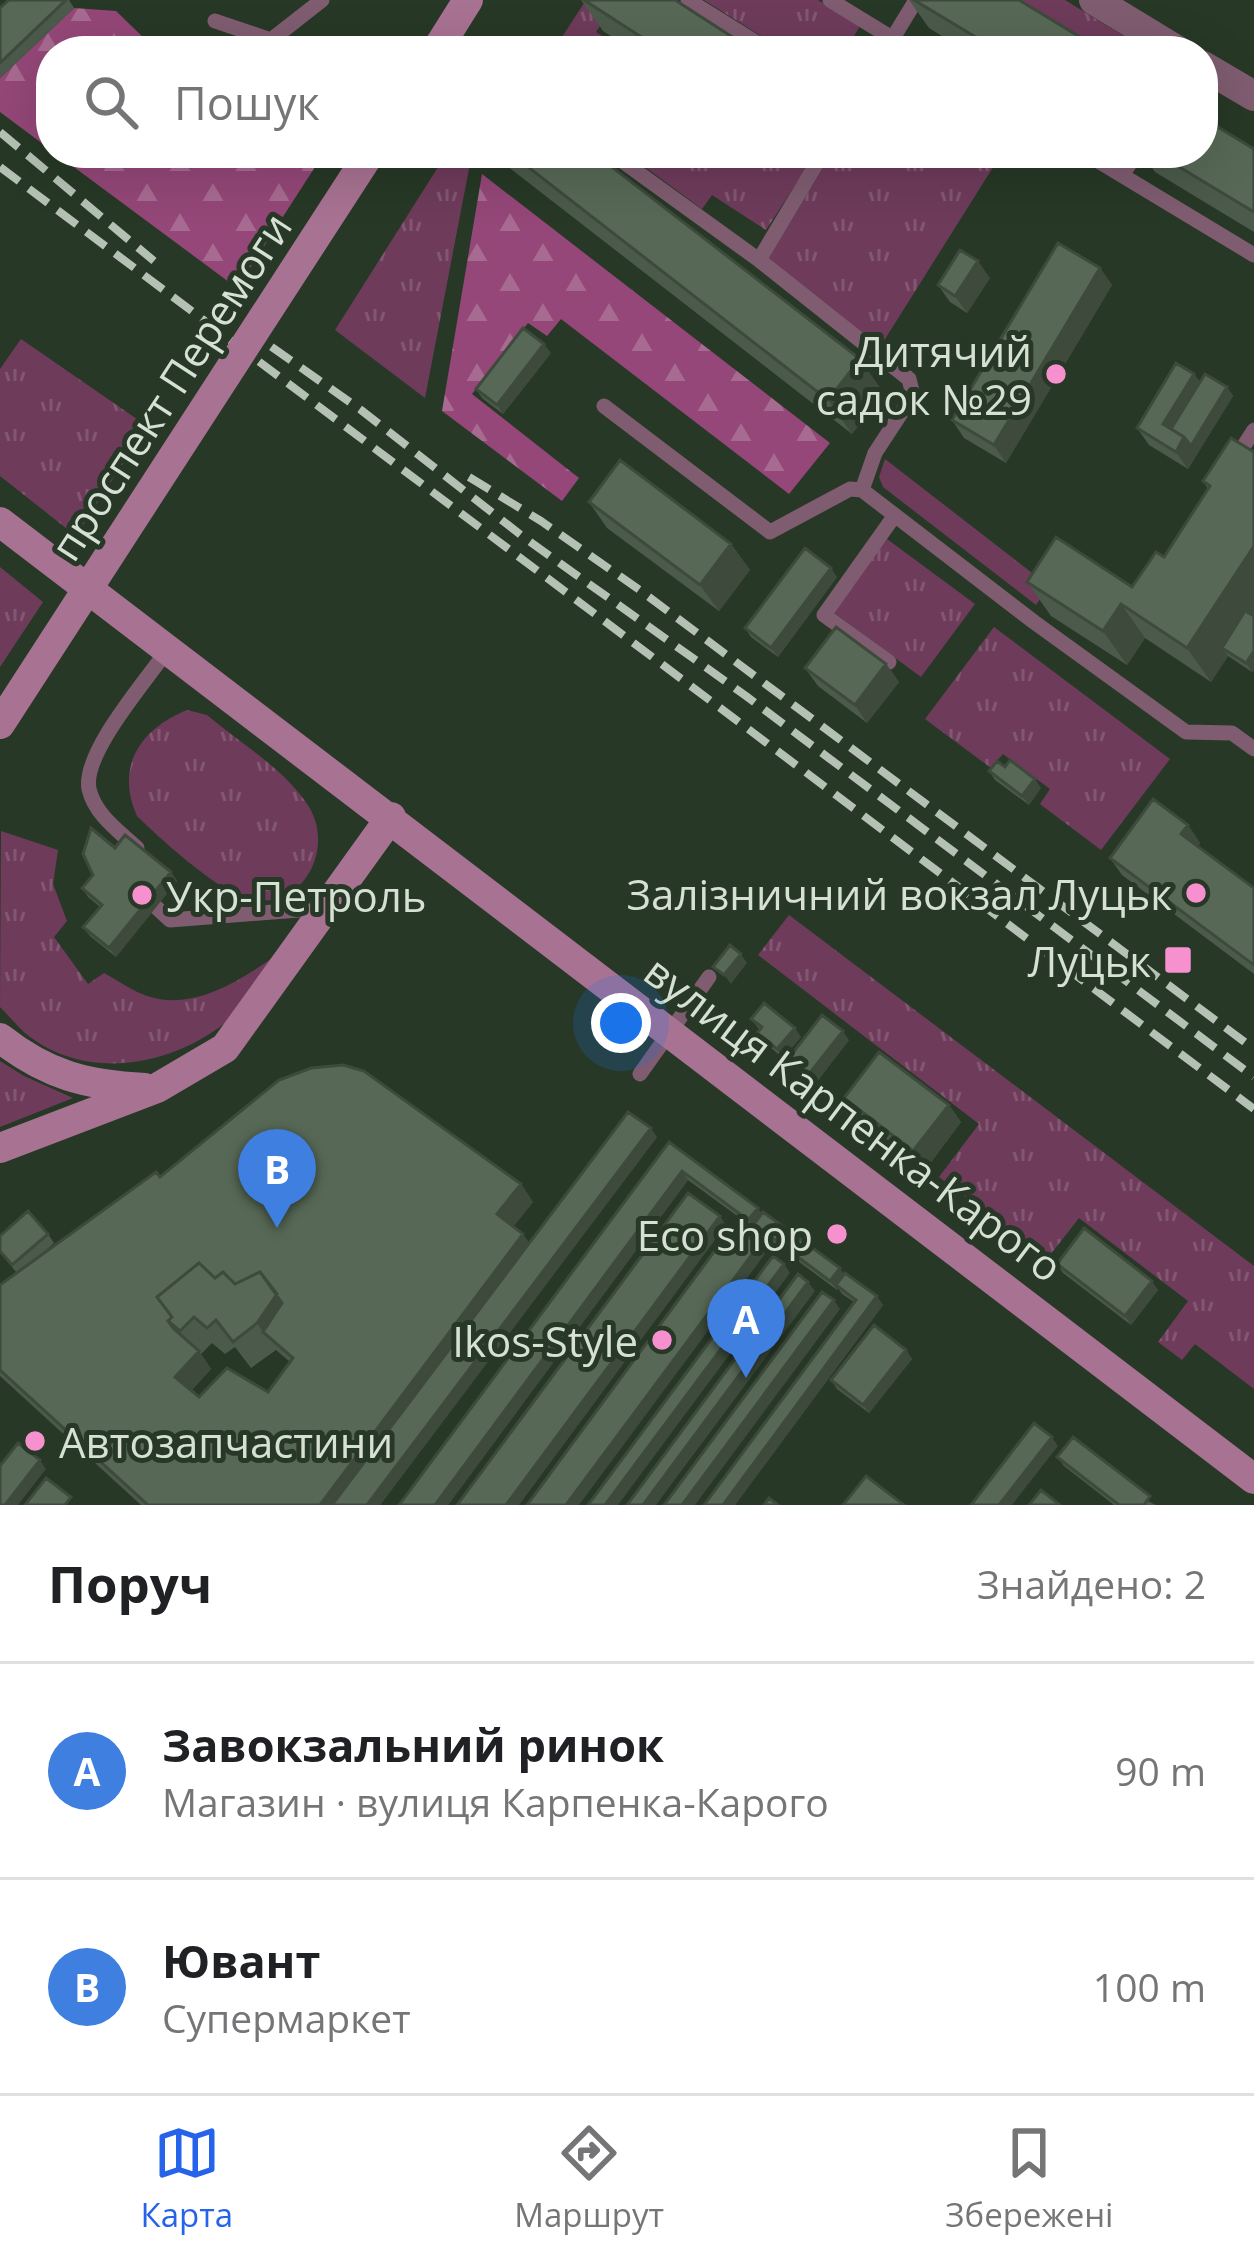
<!DOCTYPE html>
<html lang="uk">
<meta charset="utf-8">
<style>
:root{--surface:#fff;--page:#f2f2f2;--text:#202124;--muted:#757577;--line:#e0e0e0;--accent:#2563eb}
body{margin:0;font-family:"Open Sans",sans-serif;background:var(--page);color:var(--text)}
.you{position:absolute;left:621px;top:1023px;width:42px;height:42px;margin:-30px;border:9px solid #fff;border-radius:50%;background:#1a73e8;box-shadow:0 0 0 18px #1a73e833}
.badge{display:grid;place-items:center;width:78px;height:78px;border-radius:50%;background:var(--accent);color:#fff;font-size:39px;font-weight:700}
.pin{position:absolute;translate:-50% -99px;filter:drop-shadow(0 3px 6px #0008)}
.pin::after{content:'';position:absolute;top:63px;width:42px;height:36px;background:inherit;clip-path:polygon(0 0,100% 0,50% 100%)}
.list{margin:0;padding:0;list-style:none}
h2{display:flex;justify-content:space-between;align-items:center;height:156px;margin:0;padding:0 48px;font-size:51px}
h2 small{font-size:39px;font-weight:400;color:var(--muted)}
.list li{display:grid;grid-template-columns:78px 1fr auto;gap:36px;align-items:center;box-sizing:border-box;height:216px;padding:0 48px;border-top:3px solid var(--line)}
.list b{display:block;font-size:45px;white-space:nowrap}
.list p{margin:0;font-size:39px;white-space:nowrap;color:var(--muted)}
.list em{font-size:39px;font-style:normal;color:var(--muted)}
.icon{flex:none;width:66px;height:66px;fill:none;stroke:currentColor;stroke-width:2;stroke-linecap:round;stroke-linejoin:round}
.map{position:relative;flex:none;width:1254px;height:1505px;overflow:hidden}
.search{position:absolute;background:var(--surface);box-shadow:0 12px 48px #0002;left:36px;right:36px;top:36px;height:132px;display:flex;align-items:center;gap:30px;box-sizing:border-box;padding:0 42px;border-radius:48px;color:var(--muted);font-size:45px}
.sheet{height:588px;background:var(--surface)}
nav{display:flex;justify-content:space-around;align-items:center;box-sizing:border-box;height:168px;border-top:3px solid var(--line);background:var(--surface);font-size:33px;color:var(--muted)}
nav a{display:grid;justify-items:center;gap:6px}
nav .on{color:var(--accent)}
.map>svg:first-child{display:block}
</style>
<div class="map">
<svg width="1254" height="1505" viewBox="0 0 1254 1505">
<defs>
<pattern id="grass-tufts" width="24" height="20" patternUnits="userSpaceOnUse" patternTransform="scale(3)"><rect width="24" height="20" fill="#6e3b5b"/><path d="M3 7l-1-3M5 7V3M7 7l1-3M15 17l-1-3M17 17v-4M19 17l1-3" fill="none" stroke="#825772"/></pattern>
<pattern id="forest-firs" width="22" height="20" patternUnits="userSpaceOnUse" patternTransform="scale(3)"><rect width="22" height="20" fill="#944778"/><path d="M5 1l3.5 6h-7zM16 11l3.5 6h-7z" fill="#a76a90"/></pattern>
</defs>
<rect width="100%" height="100%" fill="#273826"/>
<!-- grass -->
<path fill="url(#grass-tufts)" d="M586,0H617L596,32L625,51H553Z
M704,0H818L860,26L845,51H785Z
M1016,0H1065L1148,51H1099Z
M447,153H472L425,398L335,330Z
M626,153H816L766,230L712,195L702,209Z
M832,153H1002L880,347L768,259Z
M21,339L147,426L76,536L0,476V369Z
M885,459L1049,586L1036,605L883,487L879,477Z
M887,539L975,604L921,677L833,612Z
M0,567L43,602L0,667Z
M994,627L1170,759L1101,850L1040,804L1050,789L1003,754L991,768L925,719Z
M187,710L207,715C239,742 281,767 305,801C340,847 300,919 240,896C213,886 158,837 137,816C115,767 140,729 187,710Z
M1,831L58,850L53,884L67,921L54,937L88,984L104,973C117,980 132,991 147,996C198,1013 250,974 289,946C272,967 257,994 238,1012C185,1062 96,1084 33,1039C21,1031 11,1018 0,1007Z
M789,915L1254,1266V1389L1195,1344L1182,1360L1158,1342L1188,1301L1079,1218L1047,1259L939,1177L979,1124L758,955Z
M0,1061L24,1076L73,1098L0,1127Z"/>
<!-- forest -->
<path fill="url(#forest-firs)" d="M74,8L116,11L150,44L144,51H51V150L0,112V78Z
M55,153H324L237,288Z
M482,174L830,443L789,494L561,319L547,336L528,323L472,394L579,478L562,501L442,411Z"/>
<g fill="none" stroke-linecap="round" stroke-linejoin="round">
<!-- lane -->
<path stroke="#7f5c70" stroke-width="15" d="M688,0L770,51
M830,0L913,51
M215,21L271,40L322,0
M885,51L916,0
M611,153L759,260L909,379L913,395L875,453L862,490L1034,622L1186,732L1232,733L1254,749
M1085,153L1254,255
M1122,175L1137,153
M759,260L823,153
M604,406L770,532L850,489L862,490
M1245,444L1254,430
M889,662L824,615L895,515
M137,848C119,831 95,815 89,789C82,753 147,680 168,649
M143,895L170,920L324,908
M640,1074L709,977"/>
<!-- street -->
<path stroke="#7f5c70" stroke-width="30" d="M1094,0L1178,51
M1203,66L1254,96"/>
<!-- secondary -->
<path stroke="#a87292" stroke-width="30" d="M436,51L468,0
M0,522L1254,1479
M0,1038C47,1075 86,1085 145,1088
M0,1148L157,1088L225,1048L391,817"/>
<!-- rail -->
<path stroke="#b5c1b4" stroke-width="8" stroke-dasharray="24 12" stroke-linecap="butt" d="M0,132L154,261
M0,167L1254,1109
M242,326L361,410L526,539L746,696L1254,1077
M469,477L541,521L641,591L1254,1049"/>
<!-- secondary-bridge -->
<path stroke="#a87292" stroke-width="30" d="M0,724L370,153"/>
</g>
<!-- wall -->
<path fill="#4b5a4a" fill-rule="evenodd" d="M9,0H69L74,8L0,78V8Z
M581,0H675L754,51H634L603,31Z
M909,0H1019L1103,51H966L929,28Z
M1254,149V232L1155,172L1142,153H1203Z
M495,153H594L884,393L852,434L502,162Z
M1100,268L1112,285L1006,463L964,438L952,420Z
M990,278L967,313L950,302L938,285Z
M551,353L503,414L482,398L476,389Z
M1194,374L1200,382L1227,387L1233,396L1188,469L1149,445L1137,428Z
M1254,452V670L1252,672L1228,656L1211,682L1145,638L1127,665L1051,616L1027,582L1132,587L1164,557L1208,489L1203,481Z
M589,502L731,544L750,570L719,611L607,528Z
M837,577L778,657L751,637L745,628Z
M886,664L899,682L867,723L818,686L805,668Z
M989,771L1041,788L1029,805L995,780Z
M1188,825L1200,843L1198,847L1254,888V974L1122,875L1110,858Z
M115,848L171,872L177,881L116,957L90,936L83,927L100,907L88,897L82,888Z
M751,1019L801,1037L783,1058L764,1042L757,1033L760,1030Z
M849,1040L816,1083L795,1067L789,1058Z
M844,1098L949,1105L961,1122L926,1169L856,1116Z
M657,1137L380,1505H141L0,1376V1285L17,1273L0,1253V1236L48,1234L54,1243L33,1262L160,1177L521,1184L533,1202L513,1227L529,1243ZM212,1343L225,1354L235,1347L251,1368L276,1350L290,1362L268,1392L199,1397L191,1391L211,1369L201,1354Z
M669,1142L883,1305L735,1505H704L854,1302L842,1294L838,1288L837,1290L760,1233L756,1227L755,1229L688,1180L448,1505H399Z
M1057,1264L1158,1290L1131,1325L1063,1273Z
M906,1350L912,1359L869,1413L837,1389L831,1380Z
M1057,1457L1156,1505H1114L1064,1466Z"/>
<!-- shaded-wall -->
<path fill="#3d4a3c" d="M978,261L990,278L967,313L955,296Z
M1100,268L1112,285L1006,463L994,445Z
M544,344L551,353L503,414L497,405Z
M860,359L884,393L852,434L828,400Z
M1194,374L1206,391L1177,438L1163,424Z
M1227,387L1233,396L1188,469L1176,452L1184,437Z
M731,544L750,570L719,611L700,585Z
M1254,546V617L1222,648L1228,656L1211,682L1187,648Z
M831,568L837,577L778,657L771,648Z
M1121,604L1145,638L1127,665L1103,631Z
M1254,651V670L1252,672L1246,663Z
M886,664L899,682L867,723L855,705Z
M1035,779L1041,788L1029,805L1022,796Z
M1188,825L1200,843L1194,852L1181,834Z
M171,872L177,881L116,957L109,948Z
M741,954L747,963L731,984L724,975Z
M795,1028L801,1037L783,1058L777,1049Z
M843,1031L849,1040L816,1083L809,1074Z
M949,1105L961,1122L926,1169L913,1151Z
M651,1128L657,1137L380,1505H367Z
M682,1171L688,1180L448,1505H435Z
M521,1184L533,1202L509,1232L497,1214Z
M758,1208L764,1217L755,1229L748,1220Z
M720,1216L726,1225L519,1505H506Z
M523,1234L536,1252L345,1505H320Z
M759,1245L765,1254L579,1505H566Z
M784,1264L790,1273L618,1505H605Z
M840,1268L846,1277L837,1290L830,1281Z
M1152,1281L1158,1290L1131,1325L1125,1316Z
M808,1282L815,1291L656,1505H643Z
M277,1294L295,1321L263,1332L257,1323Z
M877,1296L883,1305L735,1505H723Z
M834,1300L840,1309L695,1505H682Z
M906,1350L912,1359L869,1413L863,1405Z
M199,1351L211,1369L187,1395L175,1377Z
M1052,1437L1058,1446L1012,1505H999Z
M40,1460L46,1469L18,1505H5Z"/>
<!-- building -->
<path fill="#576956" stroke="#3d4a3c" stroke-width="3" fill-rule="evenodd" d="M9,0H66L0,63V8Z
M584,0H675L754,51H663Z
M914,0H1019L1103,51H999Z
M1203,118L1254,149V212L1156,153H1203Z
M510,153H594L860,359L828,400Z
M1058,243L1100,268L994,445L952,420Z
M960,250L978,261L955,296L938,285Z
M523,328L544,344L497,405L476,389Z
M1176,363L1194,374L1163,424L1184,437L1176,452L1137,428Z
M1205,374L1227,387L1191,446L1184,437L1171,429Z
M1231,438L1254,452V546L1187,648L1121,604L1103,631L1027,582L1056,537L1132,587L1156,552L1164,557L1210,486L1203,481Z
M620,460L731,544L700,585L589,502Z
M805,548L831,568L771,648L745,628Z
M1245,611L1254,616V651L1246,663L1222,648Z
M836,627L886,664L855,705L805,668Z
M1010,760L1035,779L1022,796L989,771L997,761L1005,767Z
M1153,799L1188,825L1181,834L1254,888V965L1110,858Z
M91,828L115,848L125,835L171,872L109,948L83,927L102,905L82,888L93,875L83,854Z
M730,945L741,954L724,975L713,967Z
M764,1003L795,1028L777,1049L757,1033L762,1027L751,1019Z
M822,1015L843,1031L809,1074L789,1058Z
M879,1052L949,1105L913,1151L844,1098Z
M343,1065L364,1071L521,1184L497,1214L523,1234L320,1505H148L0,1370V1285L156,1172L160,1177L279,1080L311,1068ZM199,1263L215,1278L223,1272L235,1284L260,1272L282,1303L263,1332L293,1358L268,1392L227,1368L199,1397L175,1377L199,1351L174,1329L168,1321L172,1317L157,1297Z
M628,1112L651,1128L367,1505H332Z
M669,1142L758,1208L748,1220L682,1171L435,1505H399Z
M688,1193L720,1216L506,1505H457Z
M28,1211L48,1234L12,1265L0,1251V1236Z
M763,1212L840,1268L830,1281L754,1224Z
M733,1226L759,1245L566,1505H527Z
M1084,1228L1152,1281L1125,1316L1057,1264Z
M773,1256L784,1264L605,1505H588Z
M199,1263L215,1278L223,1272L235,1284L260,1272L277,1294L257,1323L233,1342L216,1320L207,1328L194,1317L180,1331L168,1321L172,1317L157,1297Z
M845,1273L877,1296L723,1505H704L856,1300L836,1285Z
M798,1274L808,1282L643,1505H627Z
M822,1292L834,1300L682,1505H664Z
M874,1325L906,1350L863,1405L831,1380Z
M1034,1423L1052,1437L999,1505H971Z
M1073,1437L1150,1496L1144,1505H1119L1057,1457Z
M18,1443L40,1460L5,1505H0V1466Z
M866,1476L904,1505H843Z
M46,1478L71,1497L65,1505H25Z
M1041,1490L1060,1505H1029Z
M769,1498L778,1505H764Z"/>
<!-- markers -->
<g fill="#f690cf" stroke="#273826" stroke-width="4.5">
<circle cx="1056" cy="374" r="12"/>
<circle cx="1196" cy="893" r="12"/>
<circle cx="142" cy="895" r="12"/>
<rect x="1163" y="945" width="30" height="30" rx="6"/>
<circle cx="837" cy="1234" r="12"/>
<circle cx="662" cy="1340" r="12"/>
<circle cx="35" cy="1441" r="12"/>
</g>
<g text-anchor="middle" dominant-baseline="central" stroke-width="10" stroke-linejoin="round" paint-order="stroke">
<!-- poi labels -->
<g font-size="42" fill="#d6e0d5" stroke="#273826" text-anchor="end">
<text x="1032" y="350">Дитячий<tspan x="1032" dy="48">садок №29</tspan></text>
<text x="1172" y="893">Залізничний вокзал Луцьк</text>
<text x="166" y="895" text-anchor="start">Укр-Петроль</text>
<text x="1151" y="960">Луцьк</text>
<text x="813" y="1234">Eco shop</text>
<text x="638" y="1340">Ikos-Style</text>
<text x="59" y="1441" text-anchor="start">Автозапчастини</text>
</g>
<!-- street labels -->
<g font-size="42" fill="#d6e0d5" stroke="#273826">
<text transform="translate(170 386) rotate(-57)">проспект Перемоги</text>
<text transform="translate(854 1118) rotate(37)">вулиця Карпенка-Карого</text>
</g>
</g>
</svg>
<div class="you"></div>
<div class="pin badge" style="left:746px;top:1378px;background:#3f7fe0">A</div>
<div class="pin badge" style="left:277px;top:1228px;background:#3f7fe0">B</div>
<div class="search"><svg class="icon" aria-label="search" viewBox="0 0 24 24"><circle cx="10" cy="10" r="6"/><path d="M15 15l6 6"/></svg>Пошук</div>
</div>
<section class="sheet">
<h2>Поруч<small>Знайдено: 2</small></h2>
<ul class="list">
<li><span class="badge" style="background:#3f7fe0">A</span><div><b>Завокзальний ринок</b><p>Магазин · вулиця Карпенка-Карого</p></div><em>90 m</em></li>
<li><span class="badge" style="background:#3f7fe0">B</span><div><b>Ювант</b><p>Супермаркет</p></div><em>100 m</em></li>
</ul>
</section>
<nav>
<a class="on"><svg class="icon" aria-label="map" viewBox="0 0 24 24"><path d="M3 6l6-2 6 2 6-2v14l-6 2-6-2-6 2zM9 4v14M15 6v14"/></svg>Карта</a>
<a><svg class="icon" aria-label="directions" viewBox="0 0 24 24"><path d="M12 3l9 9-9 9-9-9zM9 14v-3h6M13 9l2 2-2 2"/></svg>Маршрут</a>
<a><svg class="icon" aria-label="saved" viewBox="0 0 24 24"><path d="M7 4h10v16l-5-4-5 4z"/></svg>Збережені</a>
</nav>
